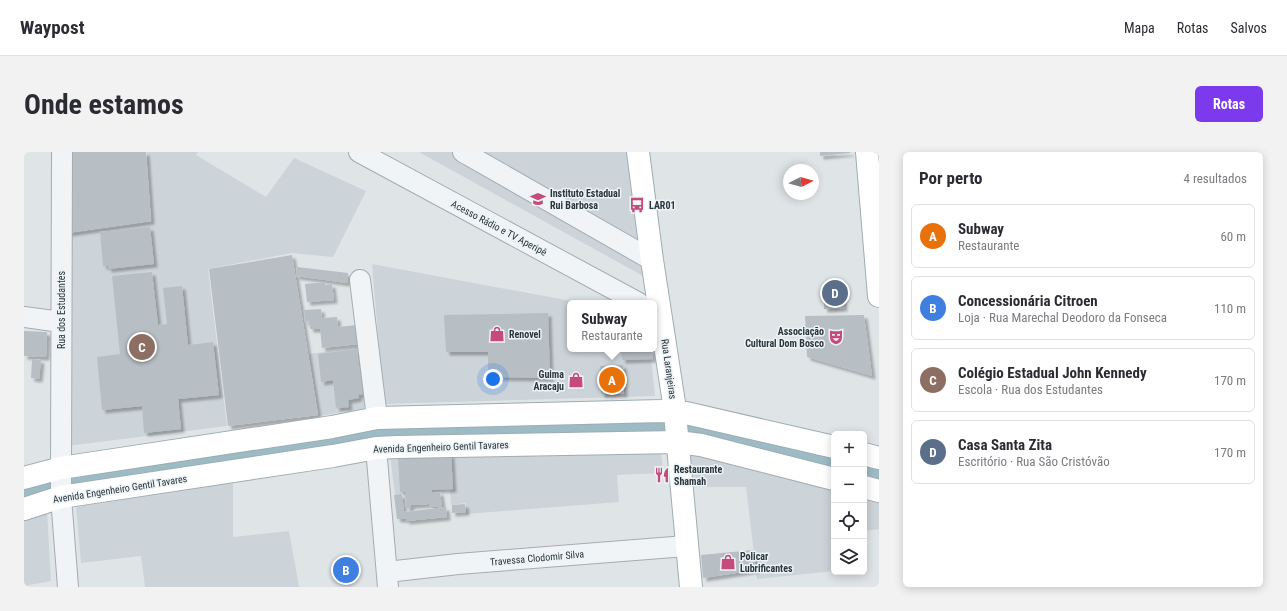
<!DOCTYPE html>
<html lang="pt">
<meta charset="utf-8">
<style>
:root{--surface:#fff;--page:#f2f2f3;--text:#2b2b33;--muted:#7c7c81;--line:#e1e1e2;--accent:#7c3aed}
body{margin:0;font-family:"Roboto Condensed",sans-serif;background:var(--page);color:var(--text)}
.controls{position:absolute;right:12px;bottom:12px;display:grid;overflow:hidden;border-radius:6px;box-shadow:0 2px 10px #0003}
.controls button{width:36px;height:36px;display:grid;place-items:center;padding:0;border:0;border-bottom:1px solid var(--line);background:var(--surface);color:var(--text);font:20px sans-serif}
.compass{position:absolute;left:759px;top:12px;width:36px;height:36px;border-radius:50%;background:var(--surface);box-shadow:0 2px 10px #0003;rotate:84deg}
.you{position:absolute;left:469px;top:227px;width:14px;height:14px;margin:-10px;border:3px solid #fff;border-radius:50%;background:#1a73e8;box-shadow:0 0 0 6px #1a73e833}
.badge{display:grid;place-items:center;width:26px;height:26px;border-radius:50%;background:var(--accent);color:#fff;font-size:13px;font-weight:700}
.pin{position:absolute;translate:-50% -50%;border:2px solid #fff;box-shadow:0 1px 4px #0006}
.popup{position:absolute;left:543px;top:148px;width:90px;height:52px;box-sizing:border-box;display:grid;place-content:center;border-radius:6px;background:var(--surface);filter:drop-shadow(0 1px 3px #0005);font-size:13px;white-space:nowrap;color:var(--muted)}
.popup b{font-size:15px;color:var(--text)}
.popup::after{content:'';position:absolute;left:50%;top:100%;margin-left:-8px;border:8px solid transparent;border-top-color:var(--surface)}
.list{margin:0;padding:0;list-style:none}
h2{display:flex;justify-content:space-between;align-items:center;height:52px;margin:0;padding:0 16px;font-size:17px}
h2 small{font-size:13px;font-weight:400;color:var(--muted)}
.list li{display:grid;grid-template-columns:26px 1fr auto;gap:12px;align-items:center;box-sizing:border-box;height:64px;margin:0 8px 8px;padding:0 8px;border:1px solid var(--line);border-radius:6px}
.list b{display:block;font-size:15px;white-space:nowrap}
.list p{margin:0;font-size:13px;white-space:nowrap;color:var(--muted)}
.list em{font-size:13px;font-style:normal;color:var(--muted)}
.icon{flex:none;width:22px;height:22px;fill:none;stroke:currentColor;stroke-width:2;stroke-linecap:round;stroke-linejoin:round}
.map{position:relative;flex:none;width:855px;height:435px;overflow:hidden;border-radius:6px}
header{display:flex;align-items:center;gap:24px;box-sizing:border-box;height:56px;padding:0 20px;background:var(--surface);border-bottom:1px solid var(--line)}
header strong{font-size:19px}
nav{display:flex;gap:22px;margin-inline-start:auto;font-size:14px}
.intro{display:flex;align-items:center;justify-content:space-between;box-sizing:border-box;height:96px;padding:0 24px}
h1{margin:0;font-size:28px}
.button{padding:10px 18px;border-radius:6px;background:var(--accent);color:#fff;font-size:14px;font-weight:700}
main{display:flex;gap:24px;padding:0 24px}
aside{flex:1;background:var(--surface);border-radius:6px;box-shadow:0 2px 10px #0003}
.map>svg:first-child{display:block}
</style>
<header>
<strong>Waypost</strong>
<nav><a>Mapa</a><a>Rotas</a><a>Salvos</a></nav>
</header>
<div class="intro"><h1>Onde estamos</h1><a class="button">Rotas</a></div>
<main>
<div class="map">
<svg width="855" height="435" viewBox="0 0 855 435">
<defs>
<filter id="shadow"><feDropShadow dx="3.5" dy="3.5" stdDeviation="1" flood-color="#0004"/></filter>
</defs>
<rect width="100%" height="100%" fill="#dfe4e7"/>
<!-- built -->
<path fill="#cdd4d9" d="M123,0H174L172,3L242,45L270,6L342,39L309,105L268,101L184,117L203,274L43,294V82L128,70Z
M395,0H602L615,83L619,124Z
M348,112L558,151H546V197H626L631,244L360,252Z
M335,195L341,256L295,264L285,202Z
M637,299L639,321L593,323L595,350L442,362V351L427,353L426,338L371,343L366,303Z
M666,302L810,335V419L733,427L722,335H668Z
M209,328V385L265,379L275,435H121L117,404L57,411L52,354Z
M840,341L855,345V377L840,379Z
M23,359L27,429L0,434V365Z"/>
<g fill="none" stroke-linecap="round" stroke-linejoin="round">
<!-- canal -->
<path stroke="#9cbbc5" stroke-width="15" d="M840,319L855,323
M0,339L53,326L224,305L358,280L641,273L810,312"/>
</g>
<!-- building -->
<path fill="#b7bfc4" filter="url(#shadow)" d="M42,0H122L127,69L43,81Z
M796,0H826V1L796,4Z
M126,75L130,112L84,117V114H79L76,80Z
M268,103L294,263L204,274L185,117Z
M273,115L324,121L323,131L272,124Z
M128,120L134,173L143,172L139,136L158,134L164,193L189,190L195,243L154,247L157,277L120,281L118,254L78,258L73,205L96,202L88,124Z
M301,130V133L308,132L310,148L283,150L281,132Z
M802,134H818L820,156L800,157V148H805Z
M297,157L298,166L313,165L314,175L333,173L335,192L298,196L296,177H286L285,169L281,170L280,158Z
M524,161L526,226L464,225V200H422L420,163Z
M840,163L848,224L783,205L781,164Z
M0,179L23,180L22,205L0,204Z
M333,197L339,242L334,243L335,246L324,248L325,255L312,256L309,228L297,230L294,202Z
M597,197H629V207L598,208Z
M8,207L17,208L15,227L7,226Z
M599,213L600,242H577L576,214Z
M427,302L429,337L407,338L408,341L416,340L418,354L406,355L405,352L387,353V356H382L381,340H376L374,305Z
M378,342L380,360L422,355L423,365L382,369V367H373L370,343Z
M441,352L442,360L428,361V353Z
M729,398L732,418L679,426L677,403Z"/>
<g fill="none" stroke-linecap="round" stroke-linejoin="round">
<!-- minor casing -->
<g stroke="#a5acb1" stroke-width="22">
<path id="minor" d="M38,0L37,318V345L44,435
M335,0L615,151
M439,0L628,108
M336,128L353,266
M0,165L37,170
M352,296L364,435
M363,420L434,412L662,394"/>
</g>
<!-- major casing -->
<g stroke="#9facb2" stroke-width="24">
<path id="major" d="M614,0L628,108L650,251L667,435
M843,0L855,144
M840,302L855,306
M0,326L37,316L308,275L353,266L638,259L662,261L810,295
M840,335L855,339
M0,357L37,345L309,304L352,296L373,295L654,290L677,293L810,327"/>
</g>
<!-- minor -->
<use href="#minor" stroke="#f1f4f6" stroke-width="20"/>
<!-- major -->
<use href="#major" stroke="#fff" stroke-width="22"/>
</g>
<!-- icons -->
<defs>
<g id="school-bare" transform="scale(1.2)"><path d="M0-5L7-2L0 1L-7-2ZM-4 1L0 2.5L4 1V4Q0 6-4 4Z" fill="#c54b7d" stroke="#eef3f5" stroke-width="2.5" paint-order="stroke"/></g>
<g id="bus-bare" transform="scale(1.2)"><path d="M-5-6H5V4H4V6H2V4H-2V6H-4V4H-5ZM-3.5-4V0h7V-4ZM-3.5 1.2v1.5H-2V1.2ZM2 1.2v1.5H3.5V1.2Z" fill="#c54b7d" stroke="#eef3f5" stroke-width="2.5" paint-order="stroke"/></g>
<g id="shop-bare" transform="scale(1.2)"><path d="M-5-2.5h2.3a2.7 3.5 0 0 1 5.4 0H5L5.5 6h-11ZM-1.5-2.5h3a1.5 2.3 0 0 0-3 0Z" fill="#c54b7d" stroke="#eef3f5" stroke-width="2.5" paint-order="stroke"/></g>
<g id="theatre-bare" transform="scale(1.2)"><path d="M-5-5.5Q0-4 5-5.5V0Q5 5 0 6Q-5 5-5 0ZM-3.3-2.5H-1v1.5H-3.3ZM1-2.5H3.3v1.5H1ZM-2.8 1Q0 5.5 2.8 1Z" fill="#c54b7d" stroke="#eef3f5" stroke-width="2.5" paint-order="stroke"/></g>
<g id="restaurant-bare" transform="scale(1.2)"><path d="M-5-6h1v4h1v-4h1v4h1v-4h1v5L-1.5 .5V6h-2V.5L-5-1ZM5-6V6H3V1.5H1.5Q1.5-4 5-6Z" fill="#c54b7d" stroke="#eef3f5" stroke-width="2.5" paint-order="stroke"/></g>
</defs>
<g fill-rule="evenodd">
<use href="#school-bare" x="514" y="47"/>
<use href="#bus-bare" x="613" y="53"/>
<use href="#shop-bare" x="473" y="182"/>
<use href="#theatre-bare" x="812" y="185"/>
<use href="#shop-bare" x="552" y="228"/>
<use href="#restaurant-bare" x="638" y="323"/>
<use href="#shop-bare" x="704" y="410"/>
</g>
<g text-anchor="middle" dominant-baseline="central" stroke-width="3" stroke-linejoin="round" paint-order="stroke">
<!-- poi labels -->
<g font-size="10" font-weight="bold" fill="#29363d" stroke="#eef3f5" text-anchor="start">
<text x="526" y="41">Instituto Estadual<tspan x="526" dy="12">Rui Barbosa</tspan></text>
<text x="625" y="53">LAR01</text>
<text x="800" y="179" text-anchor="end">Associação<tspan x="800" dy="12">Cultural Dom Bosco</tspan></text>
<text x="485" y="182">Renovel</text>
<text x="540" y="222" text-anchor="end">Guima<tspan x="540" dy="12">Aracaju</tspan></text>
<text x="650" y="317">Restaurante<tspan x="650" dy="12">Shamah</tspan></text>
<text x="716" y="404">Policar<tspan x="716" dy="12">Lubrificantes</tspan></text>
</g>
<!-- street labels -->
<g font-size="10" fill="#29363d" stroke="#eef3f5">
<text transform="translate(475 76) rotate(28)">Acesso Rádio e TV Aperipê</text>
<text transform="translate(37 158) rotate(-90)">Rua dos Estudantes</text>
<text transform="translate(645 217) rotate(82)">Rua Laranjeiras</text>
<text transform="translate(417 295) rotate(-2)">Avenida Engenheiro Gentil Tavares</text>
<text transform="translate(96 337) rotate(-9)">Avenida Engenheiro Gentil Tavares</text>
<text transform="translate(513 406) rotate(-5)">Travessa Clodomir Silva</text>
</g>
</g>
</svg>
<div class="controls">
<button>+</button>
<button>−</button>
<button><svg class="icon" aria-label="locate" viewBox="0 0 24 24"><circle cx="12" cy="12" r="6"/><path d="M12 2v4M12 18v4M2 12h4M18 12h4"/></svg></button>
<button><svg class="icon" aria-label="layers" viewBox="0 0 24 24"><path d="M12 4l9 5-9 5-9-5zM3 14l9 5 9-5"/></svg></button>
</div>
<svg class="compass" viewBox="-18 -18 36 36"><path d="M0-13l5 13h-10z" fill="#e53935"/><path d="M0 13l5-13h-10z" fill="#7c7c81"/></svg>
<div class="you"></div>
<div class="pin badge" style="left:588px;top:228px;background:#e8710a">A</div>
<div class="popup"><b>Subway</b>Restaurante</div>
<div class="pin badge" style="left:322px;top:418px;background:#3f7fe0">B</div>
<div class="pin badge" style="left:118px;top:195px;background:#8d6e63">C</div>
<div class="pin badge" style="left:811px;top:141px;background:#5c6f8a">D</div>
</div>
<aside>
<h2>Por perto<small>4 resultados</small></h2>
<ul class="list">
<li><span class="badge" style="background:#e8710a">A</span><div><b>Subway</b><p>Restaurante</p></div><em>60 m</em></li>
<li><span class="badge" style="background:#3f7fe0">B</span><div><b>Concessionária Citroen</b><p>Loja · Rua Marechal Deodoro da Fonseca</p></div><em>110 m</em></li>
<li><span class="badge" style="background:#8d6e63">C</span><div><b>Colégio Estadual John Kennedy</b><p>Escola · Rua dos Estudantes</p></div><em>170 m</em></li>
<li><span class="badge" style="background:#5c6f8a">D</span><div><b>Casa Santa Zita</b><p>Escritório · Rua São Cristóvão</p></div><em>170 m</em></li>
</ul>
</aside>
</main>
